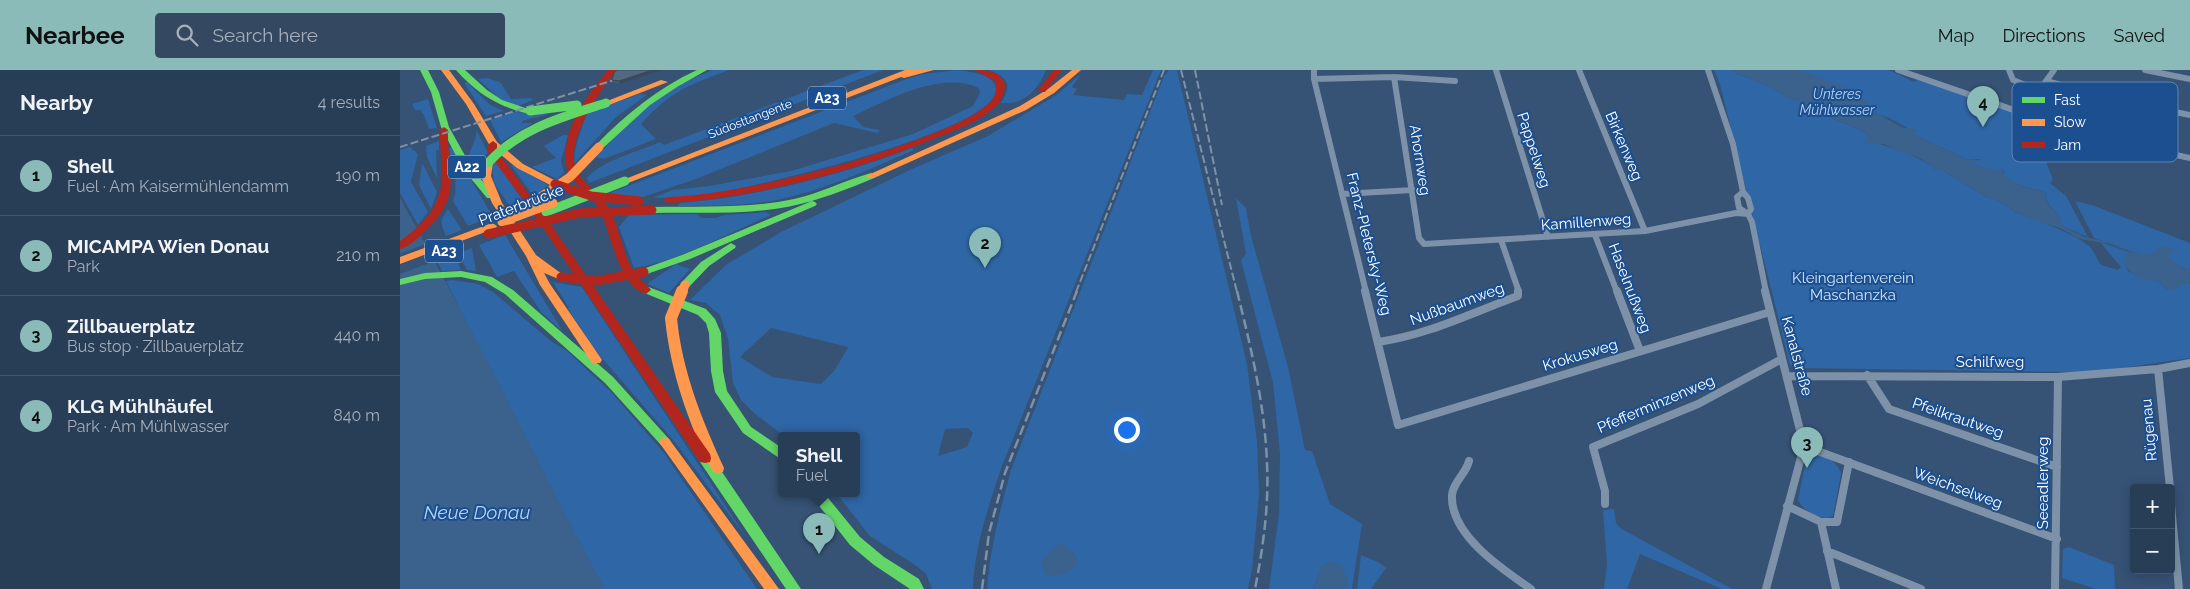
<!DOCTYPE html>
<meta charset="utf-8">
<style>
:root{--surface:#283e57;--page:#344961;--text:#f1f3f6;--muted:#a5aeba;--line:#44576d;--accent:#8bbbb9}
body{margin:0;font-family:Raleway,sans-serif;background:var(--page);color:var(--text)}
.controls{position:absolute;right:15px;bottom:15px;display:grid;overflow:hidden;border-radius:5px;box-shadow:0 2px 12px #0003}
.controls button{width:45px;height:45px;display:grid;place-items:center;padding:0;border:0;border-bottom:1px solid var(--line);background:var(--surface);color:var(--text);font:25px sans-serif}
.you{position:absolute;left:726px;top:359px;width:18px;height:18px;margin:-12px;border:4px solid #fff;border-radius:50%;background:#1a73e8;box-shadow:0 0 0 8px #1a73e833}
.badge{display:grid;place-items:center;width:32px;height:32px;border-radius:50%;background:var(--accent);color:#111;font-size:16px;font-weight:700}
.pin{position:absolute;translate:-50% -41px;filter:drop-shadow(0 1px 2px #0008)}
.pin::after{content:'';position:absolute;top:26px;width:18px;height:15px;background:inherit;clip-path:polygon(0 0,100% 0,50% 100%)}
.popup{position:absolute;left:378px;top:362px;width:82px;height:65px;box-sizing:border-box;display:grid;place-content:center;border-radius:5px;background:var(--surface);filter:drop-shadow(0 1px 4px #0005);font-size:16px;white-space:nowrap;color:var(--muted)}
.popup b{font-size:19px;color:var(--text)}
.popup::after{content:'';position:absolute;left:50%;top:100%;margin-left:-10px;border:10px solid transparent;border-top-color:var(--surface)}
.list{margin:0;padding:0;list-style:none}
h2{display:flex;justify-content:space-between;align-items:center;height:65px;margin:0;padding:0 20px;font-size:21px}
h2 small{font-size:16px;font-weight:400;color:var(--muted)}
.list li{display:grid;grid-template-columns:32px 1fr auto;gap:15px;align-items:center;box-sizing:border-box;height:80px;padding:0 20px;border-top:1px solid var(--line)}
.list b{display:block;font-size:19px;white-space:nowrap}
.list p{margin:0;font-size:16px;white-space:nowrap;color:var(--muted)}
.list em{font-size:16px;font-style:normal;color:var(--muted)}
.icon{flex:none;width:28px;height:28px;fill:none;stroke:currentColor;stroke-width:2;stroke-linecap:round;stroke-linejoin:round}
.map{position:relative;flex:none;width:1790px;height:519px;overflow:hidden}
header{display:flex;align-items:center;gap:30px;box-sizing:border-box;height:70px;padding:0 25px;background:var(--accent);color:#111}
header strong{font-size:24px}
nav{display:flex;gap:28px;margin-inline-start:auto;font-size:18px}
.search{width:350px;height:45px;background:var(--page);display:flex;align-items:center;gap:12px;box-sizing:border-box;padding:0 18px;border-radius:5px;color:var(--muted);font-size:19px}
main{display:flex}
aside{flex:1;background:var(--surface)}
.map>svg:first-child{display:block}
</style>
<header>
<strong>Nearbee</strong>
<div class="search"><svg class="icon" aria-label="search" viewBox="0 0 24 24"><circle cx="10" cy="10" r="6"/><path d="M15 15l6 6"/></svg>Search here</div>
<nav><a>Map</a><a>Directions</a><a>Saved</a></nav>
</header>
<main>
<aside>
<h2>Nearby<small>4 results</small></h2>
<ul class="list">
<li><span class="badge">1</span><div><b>Shell</b><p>Fuel · Am Kaisermühlendamm</p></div><em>190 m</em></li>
<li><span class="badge">2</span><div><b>MICAMPA Wien Donau</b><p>Park</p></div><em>210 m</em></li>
<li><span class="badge">3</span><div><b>Zillbauerplatz</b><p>Bus stop · Zillbauerplatz</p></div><em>440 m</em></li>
<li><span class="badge">4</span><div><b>KLG Mühlhäufel</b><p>Park · Am Mühlwasser</p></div><em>840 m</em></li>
</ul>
</aside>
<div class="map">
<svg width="1790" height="519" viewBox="0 0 1790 519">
<rect width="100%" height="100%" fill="#365274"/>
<!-- green -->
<path fill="#2f66a5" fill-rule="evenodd" d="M313,0H329C289,15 271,21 241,54L256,69L204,89L196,87L238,41L284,12Z
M463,0H483L189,113L187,108C200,91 240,81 260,72L264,75Z
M557,0C568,2 594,3 596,18C602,53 425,98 396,105C350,117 301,128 253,128L272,120L309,116L391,101L513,64L573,36L580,23L579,18C541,0 488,30 453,46L463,57L480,60L477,63L434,53L296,109L243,127L207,124L504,10L523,4Z
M589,0H646C639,19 623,36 601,33C612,15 609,8 589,0Z
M753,0H761L602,396C589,435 574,478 573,519H532L526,504L518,497L470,466L436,423H456V365H383L354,343L341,330L333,313L328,269L320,245L306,233L290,230L326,195L381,162L512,99L588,66L655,26L681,4L672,17L677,19L673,25L724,30L727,24L742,25ZM371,258L448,277V278L434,301L421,314L372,307L340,287ZM568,358L573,363L567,377L538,386L545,359Z
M769,0H777L847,294L857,372L859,425L852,500L848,519H587C590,478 600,440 611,400L764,6Z
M1314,0H1333L1335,3L1369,16L1387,27L1400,31L1438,51L1459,59L1470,66L1468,70C1490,78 1514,84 1534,97L1533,100H1542L1588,128C1594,128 1610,136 1613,141C1639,152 1666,159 1688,175C1693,178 1697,190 1701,195L1718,200L1721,197L1700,172L1735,184L1723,190L1729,202L1759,212L1768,220L1782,214H1790V288L1708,300L1673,302L1398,298L1390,295L1320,14Z
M1375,0H1489L1514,12L1518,9L1625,46L1636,66L1653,110L1650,113L1666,126L1688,167L1662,156C1661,154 1661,151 1660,148C1654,137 1647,139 1645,122L1621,116L1602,105L1605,102L1600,99L1594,102L1576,95L1573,92L1581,89H1566L1513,64L1507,58L1489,48L1473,43L1457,28Z
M87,8L100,12L111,29L131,28L133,30L118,36L104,33L78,9Z
M67,12L90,35L104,41L86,46L64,13Z
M240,24L247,25L216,47L175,93C172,81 183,55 187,43Z
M28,29L37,58L29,59L24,45L20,40H15L12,34Z
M114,42L149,44L122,51V53H133L101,72L90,50Z
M76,60L88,82L78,96L69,85L76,66Z
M163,65H168L161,91L164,103L157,109L132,97L156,88L144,76Z
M39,71V80L36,81L37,108L27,87L26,76Z
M10,77L18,84L11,112L28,142L18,155L0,123V80Z
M52,77L93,147L68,156L53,131L55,125L56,98H53L49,78Z
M512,78L514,80C470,99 425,120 377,130C345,136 311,136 278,136L280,133C356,127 441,105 512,78Z
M94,89L124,132L110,140L107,137L109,135C97,117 89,112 94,89Z
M22,94H23L37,122L31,139L19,115Z
M111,95H112L150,116L134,127Z
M836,128L846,138L851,166L888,297L905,380L912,381L930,434L962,454L952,519H946L947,509L921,497L914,519H869L879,444L880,384L873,313L841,190L846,184Z
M1675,131L1692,135L1790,173V200C1780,197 1772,193 1766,184H1740L1694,168Z
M48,139L62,160L46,166C40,154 40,150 48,139Z
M366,142L371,145C330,163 276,192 234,198L219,157L229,145L296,144L302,148H316L324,145Z
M105,165L163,262L141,242L114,201L97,207L79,175Z
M72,178L76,201L67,200L58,183Z
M54,184L61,200L42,201L37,191Z
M276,194L290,199L269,223L247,214Z
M52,210L78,214L93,222L152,272L167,281L211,322L264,383L357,519H204L133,385L46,211Z
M153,212L182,217L348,470L274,371L194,279L168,239L169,238Z
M1410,383C1423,383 1438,391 1441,404L1433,446L1427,448C1414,447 1404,441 1398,430L1407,386Z
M1214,439L1216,453L1220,458L1332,519H1322L1240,484L1227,519H1204L1207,495L1203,440Z
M1669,477L1714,495L1715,519H1696L1662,508L1663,479Z
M961,485L978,492L986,498L971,519H957Z"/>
<!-- water -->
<path fill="#3b618d" d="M1333,0H1401L1451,20L1457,23L1454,25L1468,32L1473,43C1486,46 1494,54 1504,58C1509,59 1512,57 1517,60L1513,64L1566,89L1584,90L1573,92L1576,95L1594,101L1600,99L1605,102L1602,105L1621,116L1645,122C1646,139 1654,137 1660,148C1661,151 1661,154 1662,156L1685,167L1704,171L1740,184L1756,183L1758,176L1774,179L1772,183L1767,184C1772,193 1781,197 1790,200V214H1782L1778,218L1768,220L1759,212L1750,209L1747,211C1734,208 1729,201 1722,190L1726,188L1725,183H1733L1710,174L1680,169L1660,158L1640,152L1613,141C1610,136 1594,128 1588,128L1542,100H1533L1534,97L1519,88L1498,81L1484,74L1465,73L1462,71L1468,70L1470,66L1459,59L1438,51L1400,31L1387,27L1369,16L1335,3Z
M0,128C72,256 136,389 204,519H0Z
M662,473C688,491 677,501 651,507L644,503L642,491L654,477Z
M930,492L941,494L947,509L946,519H914L921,497Z"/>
<!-- pier -->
<path fill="#365274" d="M28,173L37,190L0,204V184Z"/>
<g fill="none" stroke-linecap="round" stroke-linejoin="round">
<!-- street-far1 -->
<path stroke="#7d92a8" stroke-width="6" d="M914,0V9L966,222
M1096,0L1148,167
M1179,0L1245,161
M1308,0L1333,74L1343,122L1348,128L1351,139L1348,144
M1498,0L1686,65L1790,88
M1609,0L1613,10L1638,20
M1745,0L1790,9
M994,7L1019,168L1024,174L1245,161L1336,143L1348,144
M914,9L994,7L1055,11
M1646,11L1726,32L1790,45
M1622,44L1654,0
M1343,122L1337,127L1339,138L1348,144L1352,152L1366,222
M942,124L1013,120
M1195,165L1217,222
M1101,170L1119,222"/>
<!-- street -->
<path stroke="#7d92a8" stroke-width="8" d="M965,221L998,355L1370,242
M1217,221L1240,281
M1365,221L1404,376L1366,519
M978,272C1028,265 1071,243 1118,226V221
M1758,299L1770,418
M1467,305L1489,339L1657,397
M1388,306L1658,307L1758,299L1790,293
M1404,376L1657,469
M1069,391C1066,404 1053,412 1052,425C1050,465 1102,499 1131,519
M1205,434V421L1193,377L1298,334L1382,289
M1771,435L1779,519
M1387,436L1421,452H1437L1449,392
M1421,452L1436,519
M1427,481L1521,519
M1655,519L1658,307"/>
<!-- fast -->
<path fill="#63d668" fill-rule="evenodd" d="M20,0H28L39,22L49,57L72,98L93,124V128H87L63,99L41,57L31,22Z
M56,0H65L87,20L102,30L134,41L130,44C100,38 76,23 56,0Z
M297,0H307L277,17L250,35L202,79H196V75C226,44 258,18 297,0Z
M471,103L474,104V108C446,120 417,131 387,137C342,145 297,142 252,143L247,140L252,137C299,136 348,139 394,129C421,123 445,110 471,103Z
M412,131L415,132L417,134L415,136L290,189L244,205L239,202L240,200L282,185Z
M331,173L336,176L335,178L309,196L289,217H281L280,215L281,213L301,192Z
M61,201L92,207L113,220L213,307L269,369L271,372L269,375L265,377L261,375L205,313L105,224L85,212L61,207L25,209L0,215V209L25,203Z
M246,216L306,239L315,249L321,263L323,301L327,321L351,357L382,378V390L343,363L315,322L311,301L309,263L306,253L298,245L242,222L241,220L242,218Z
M305,383L310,384L401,519H386L300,392L299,388L300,384Z
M409,423H424L460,467L484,487L519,509L524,519H510L474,495L450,475Z"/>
<!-- slow -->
<path fill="#ff974d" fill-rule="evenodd" d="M41,0H49L74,34L97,72L123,94L158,112V116H152L117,98L90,76L66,34Z
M505,0H534L504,8L501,7L228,113L225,114L220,111Z
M672,0H681L654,23L626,40L474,108H468L466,106L620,36L648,19Z
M261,10L268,12L209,35L206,36L202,33Z
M88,90L93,93L91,106L102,133L136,185L166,207L161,210L144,203L150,214L200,287L202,290L200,293H192L140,215L126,186L92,133L81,106L83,93Z
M92,153L97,156L96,158L0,194V187Z
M271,244L277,248C282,301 302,350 324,398L323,402L318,403L313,402C289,355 270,301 265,248Z
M265,367L269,369L379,519H364L261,375L259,372L261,369Z"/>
<!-- jam -->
<path fill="#b3261e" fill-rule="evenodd" d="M208,0H216C200,22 161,74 178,103C187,117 202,125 210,140C220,161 223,185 235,204C240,211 247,214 251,220L246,224C219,216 211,165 201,142C193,124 168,113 166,93C162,58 188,25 208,0Z
M575,0C588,0 599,1 605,14C605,21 602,30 597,35C583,50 559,59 541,66C459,100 357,128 268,133L263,130L268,127C295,126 321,122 347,117C412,104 476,87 537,62C555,54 577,46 590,32C595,27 598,18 595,11Z
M654,0H662L645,22H639L638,20Z
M44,57L48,60C47,104 64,124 25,161C18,168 9,177 0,179V171C26,153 44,132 42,99C42,86 39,73 40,60Z
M93,71L97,74V81L140,139L310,384L311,388L310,392L305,393L300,392L133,143L87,81L89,74Z"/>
<!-- rail-far1 -->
<path stroke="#7e92a7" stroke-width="2" stroke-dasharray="8 3" stroke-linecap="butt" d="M781,0L837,222
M795,0L822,135
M0,77L246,0
M676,222L764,0"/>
<!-- rail -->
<path stroke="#7e92a7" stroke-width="2.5" stroke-dasharray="10 4.5" stroke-linecap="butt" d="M837,221C851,278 865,335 867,394C869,436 863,478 855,519
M582,519L589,463L605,403L677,221"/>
<!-- fast-bridge -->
<path stroke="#63d668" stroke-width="9" d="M130,41L177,35
M88,93C120,58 162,47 206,33
M146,142L225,111"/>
<!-- slow-bridge-far1 -->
<path stroke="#ff974d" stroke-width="9" d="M129,135L170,107L199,77
M102,152L153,133
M282,222L285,215"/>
<!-- slow-bridge -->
<path stroke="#ff974d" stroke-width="12" d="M271,248L282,221"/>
<!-- jam-bridge -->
<path stroke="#b3261e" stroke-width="9" d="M155,114L191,126L239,131
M88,164L180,143L252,140
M161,207L196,211L244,202"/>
</g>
<!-- wall -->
<path fill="#475a72" d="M217,0L220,14L214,13L212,10Z"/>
<!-- shaded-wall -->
<path fill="#394a5c" d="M252,0H262L220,14L219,11Z"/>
<!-- building -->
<path fill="#526984" stroke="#394a5c" d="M217,0H252L219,11L212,10L214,3Z"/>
<g text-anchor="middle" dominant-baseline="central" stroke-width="4" stroke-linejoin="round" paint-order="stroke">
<!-- far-street labels -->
<g font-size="12" fill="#fff" stroke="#1b4f8f">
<text transform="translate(350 49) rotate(-21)">Südosttangente</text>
</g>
<!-- far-water labels -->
<g font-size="14" font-style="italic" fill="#b5d3f5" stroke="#1b4f8f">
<text x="1437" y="24">Unteres<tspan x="1437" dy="16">Mühlwasser</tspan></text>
</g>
<!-- shield labels -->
<g fill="#1b4f8f" stroke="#bbcadd" stroke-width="1">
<rect x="408" y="16.5" width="38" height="23" rx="4"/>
<rect x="48" y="85.5" width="38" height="23" rx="4"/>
<rect x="25" y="169.5" width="38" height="23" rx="4"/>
</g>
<g font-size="14" font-weight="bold" fill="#fff">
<text x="427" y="28">A23</text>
<text x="67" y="97">A22</text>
<text x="44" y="181">A23</text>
</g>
<!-- street labels -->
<g font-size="15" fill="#fff" stroke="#1b4f8f">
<text transform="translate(1224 76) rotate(67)">Birkenweg</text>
<text transform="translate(1134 80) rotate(72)">Pappelweg</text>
<text transform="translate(1020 90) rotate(81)">Ahornweg</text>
<text transform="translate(121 135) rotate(-21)">Praterbrücke</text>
<text transform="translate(1186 152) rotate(-4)">Kamillenweg</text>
<text transform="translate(969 174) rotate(76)">Franz-Pletersky-Weg</text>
<text transform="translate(1230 218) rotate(69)">Haselnußweg</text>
<text transform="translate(1057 234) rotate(-20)">Nußbaumweg</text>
<text transform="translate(1180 285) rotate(-17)">Krokusweg</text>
<text transform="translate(1397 286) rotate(75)">Kanalstraße</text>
<text x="1590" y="292">Schilfweg</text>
<text transform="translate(1256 334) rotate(-23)">Pfefferminzenweg</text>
<text transform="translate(1558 348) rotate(19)">Pfeilkrautweg</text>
<text transform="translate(1749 360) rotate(-95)">Rügenau</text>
<text transform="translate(1643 413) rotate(-90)">Seeadlerweg</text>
<text transform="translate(1558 418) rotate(20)">Weichselweg</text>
</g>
<!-- park labels -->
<g font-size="15" fill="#cfe3fa" stroke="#1b4f8f">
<text x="1453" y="208">Kleingartenverein<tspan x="1453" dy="17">Maschanzka</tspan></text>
</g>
<!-- near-water labels -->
<g font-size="19" font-style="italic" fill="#b5d3f5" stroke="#1b4f8f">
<text x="77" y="442">Neue Donau</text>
</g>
</g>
<!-- legend -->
<rect x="1612" y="12" width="166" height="80" rx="8" fill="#1b4f8f" stroke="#5f84b1" stroke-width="1"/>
<rect x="1622" y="27" width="23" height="6" fill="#63d668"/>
<rect x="1622" y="49" width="23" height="7" fill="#ff974d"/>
<rect x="1622" y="72" width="23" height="6" fill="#b3261e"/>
<g font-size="14" fill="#fff">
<text x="1654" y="35">Fast</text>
<text x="1654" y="57">Slow</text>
<text x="1654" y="80">Jam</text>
</g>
</svg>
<div class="controls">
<button>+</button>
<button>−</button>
</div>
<div class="you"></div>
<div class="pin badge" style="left:419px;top:484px">1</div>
<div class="popup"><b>Shell</b>Fuel</div>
<div class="pin badge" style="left:585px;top:198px">2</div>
<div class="pin badge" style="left:1407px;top:398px">3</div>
<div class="pin badge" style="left:1583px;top:57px">4</div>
</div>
</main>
